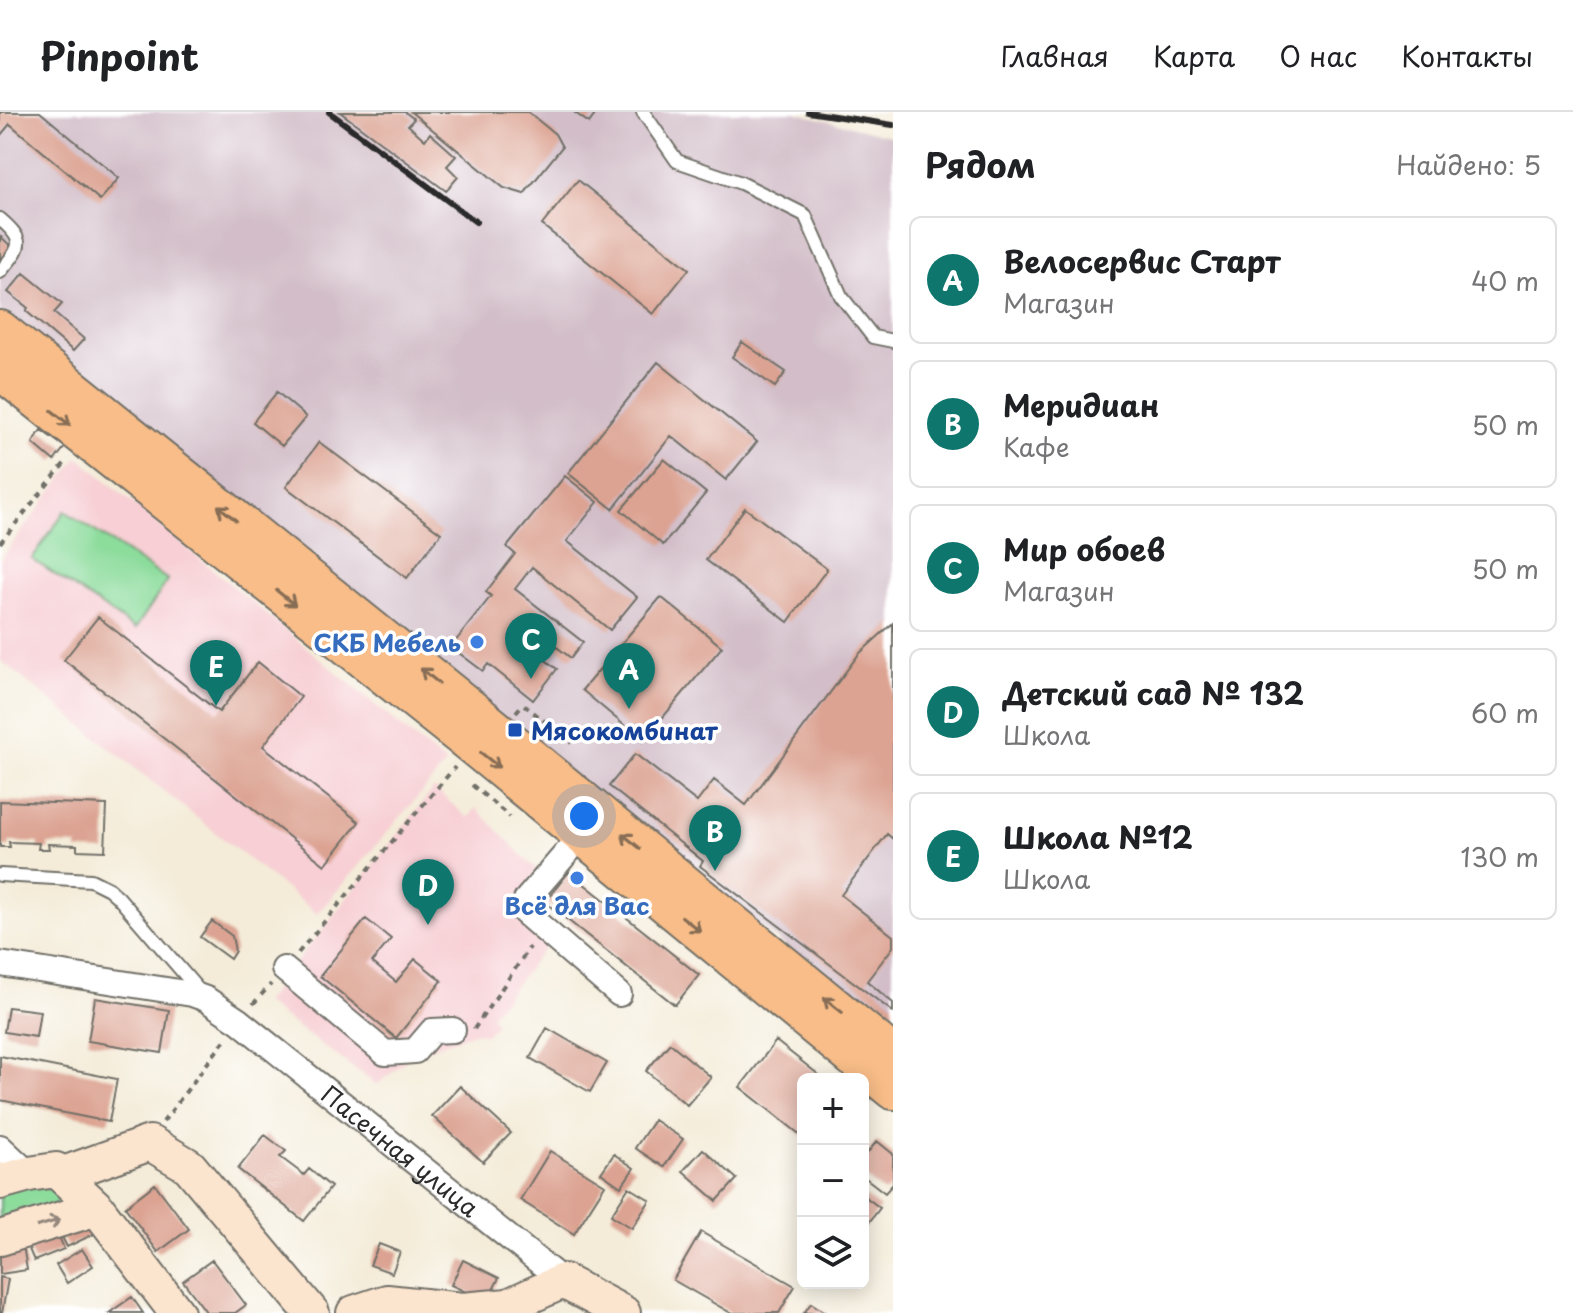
<!DOCTYPE html>
<html lang="ru">
<meta charset="utf-8">
<style>
:root{--surface:#fff;--page:#f2f2f2;--text:#202124;--muted:#757577;--line:#e0e0e0;--accent:#0f766e}
body{margin:0;font-family:"Playpen Sans",sans-serif;background:var(--page);color:var(--text)}
.controls{position:absolute;right:24px;bottom:24px;display:grid;overflow:hidden;border-radius:12px;box-shadow:0 4px 20px #0003}
.controls button{width:72px;height:72px;display:grid;place-items:center;padding:0;border:0;border-bottom:2px solid var(--line);background:var(--surface);color:var(--text);font:40px sans-serif}
.you{position:absolute;left:584px;top:704px;width:28px;height:28px;margin:-20px;border:6px solid #fff;border-radius:50%;background:#1a73e8;box-shadow:0 0 0 12px #1a73e833}
.badge{display:grid;place-items:center;width:52px;height:52px;border-radius:50%;background:var(--accent);color:#fff;font-size:26px;font-weight:700}
.pin{position:absolute;translate:-50% -66px;filter:drop-shadow(0 2px 4px #0008)}
.pin::after{content:'';position:absolute;top:42px;width:28px;height:24px;background:inherit;clip-path:polygon(0 0,100% 0,50% 100%)}
.list{margin:0;padding:0;list-style:none}
h2{display:flex;justify-content:space-between;align-items:center;height:104px;margin:0;padding:0 32px;font-size:34px}
h2 small{font-size:26px;font-weight:400;color:var(--muted)}
.list li{display:grid;grid-template-columns:52px 1fr auto;gap:24px;align-items:center;box-sizing:border-box;height:128px;margin:0 16px 16px;padding:0 16px;border:2px solid var(--line);border-radius:12px}
.list b{display:block;font-size:30px;white-space:nowrap}
.list p{margin:0;font-size:26px;white-space:nowrap;color:var(--muted)}
.list em{font-size:26px;font-style:normal;color:var(--muted)}
.icon{flex:none;width:44px;height:44px;fill:none;stroke:currentColor;stroke-width:2;stroke-linecap:round;stroke-linejoin:round}
.map{position:relative;flex:none;width:893px;height:1201px;overflow:hidden}
header{display:flex;align-items:center;gap:48px;box-sizing:border-box;height:112px;padding:0 40px;background:var(--surface);border-bottom:2px solid var(--line)}
header strong{font-size:38px}
nav{display:flex;gap:44px;margin-inline-start:auto;font-size:28px}
main{display:flex}
aside{flex:1;background:var(--surface)}
.map>svg:first-child{display:block}
</style>
<header>
<strong>Pinpoint</strong>
<nav><a>Главная</a><a>Карта</a><a>О нас</a><a>Контакты</a></nav>
</header>
<main>
<div class="map">
<svg width="893" height="1201" viewBox="0 0 893 1201">
<rect width="100%" height="100%" fill="#fff"/>
<filter id="ink" filterUnits="userSpaceOnUse"><feTurbulence type="fractalNoise" baseFrequency=".0125" numOctaves="2"/><feDisplacementMap in="SourceGraphic" scale="16" xChannelSelector="R" yChannelSelector="G"/><feConvolveMatrix kernelMatrix="1 2 1 2 8 2 1 2 1" color-interpolation-filters="sRGB"/></filter>
<filter id="wash" filterUnits="userSpaceOnUse"><feTurbulence type="fractalNoise" baseFrequency=".006" numOctaves="4" result="noise"/><feDisplacementMap in="SourceGraphic" scale="32" xChannelSelector="R" yChannelSelector="G"/><feGaussianBlur stdDeviation="1.8" result="paint"/><feColorMatrix in="noise" values="0 0 0 0 0 0 0 0 0 0 0 0 0 0 0 0 0 1.4 0 .05"/><feComposite in="paint" operator="in"/></filter>
<g filter="url(#wash)">
<rect width="100%" height="100%" fill="#f4ecd9"/>
<!-- built -->
<path fill="#f7cfd4" d="M78,345L446,652L317,802L0,548V448Z
M434,676L468,706L476,696L537,758L515,794L547,833L491,903L496,912L486,923L477,920L415,941L377,973L264,891Z"/>
<!-- industrial -->
<path fill="#d2bdc8" d="M0,0H794L893,25V917L0,229Z"/>
<!-- green -->
<path fill="#8cdc9c" stroke="#5c8464" stroke-width="2" d="M65,399L168,468L135,517L32,447Z
M38,1070L72,1086L0,1115V1081Z"/>
<g id="blocks">
<!-- building -->
<path fill="#dca392" d="M0,0H40L119,66L100,88L10,12L0,24Z
M340,0H405L414,7L408,13L425,28L430,21L456,44L447,54L458,65L446,79Z
M411,0H528L555,22L562,35L524,82L504,76Z
M574,0H597L589,11Z
M578,68L689,157L653,202L542,113Z
M0,124L13,136L0,152Z
M24,161L62,192L54,201L84,227L73,239L26,199L28,196L8,180Z
M742,230L786,260L775,275L732,245Z
M658,250L757,330L726,368L671,324L613,397L568,361Z
M277,280L306,305L282,334L253,310Z
M41,318L65,335L54,349L33,331Z
M319,330L441,421L407,466L286,375Z
M664,347L706,381L663,433L621,398Z
M565,364L598,390L567,429L637,485L610,518L532,455L515,477L583,530L571,546L522,508L512,522L557,557L533,588L488,552L483,559L451,535L491,484L486,480L515,442L507,435Z
M745,396L827,457L788,510L706,448Z
M661,485L722,535L643,629L582,578Z
M98,505L219,600L258,550L301,585L263,634L359,710L325,753L64,548Z
M893,511V727L887,722L841,783L893,824V835L867,869L893,891V900L700,754L703,749L609,674L635,642L697,690L714,668L746,693L859,542Z
M0,689L107,693L105,739L77,738V733L48,732L49,737H38L39,731L9,730L10,735H0Z
M569,760L699,863L675,893L545,790Z
M366,807L391,827L372,850L396,870L415,847L442,869L396,926L320,864Z
M212,809L232,824L235,839L230,847L200,825Z
M95,886L169,898L162,941L88,929Z
M8,895L40,899L36,925L4,920Z
M547,916L607,951L590,980L530,946Z
M776,929L824,967H803V1025L740,975Z
M670,931L711,965L687,993L646,959Z
M0,944L117,967L109,1010L0,988Z
M460,974L511,1021L483,1050L432,1004Z
M654,1008L683,1027L664,1055L635,1036Z
M265,1023L286,1039L280,1045L304,1063L309,1057L331,1075L304,1109L238,1057Z
M877,1029L893,1042V1072L885,1081L863,1064V1046Z
M703,1037L737,1067L717,1089L683,1059Z
M550,1039L605,1073L574,1122L520,1088Z
M614,1042L634,1056L621,1075L601,1061Z
M155,1072L189,1117L158,1140L125,1095Z
M629,1075L650,1088L632,1116L611,1103Z
M863,1083L880,1096L863,1118Z
M84,1102L94,1122L67,1135L57,1115Z
M56,1117L64,1137L34,1149L26,1130Z
M701,1120L795,1174L779,1201H731L673,1168Z
M22,1126L27,1158L0,1162V1129Z
M379,1132L400,1140L392,1161L370,1153Z
M82,1137L93,1154L67,1171L56,1153Z
M212,1148L246,1193L235,1201H207L183,1169Z
M463,1148L499,1166L487,1190L451,1173Z
M0,1165L8,1167L2,1201H0Z
M132,1185L143,1201H109Z
M811,1191L826,1201H804Z"/>
</g>
</g>
<g filter="url(#ink)">
<use href="#blocks" fill-opacity="0" stroke="#716f68" stroke-width="2"/>
<g fill="none" stroke-linecap="round" stroke-linejoin="round">
<!-- lane casing -->
<g stroke="#716f68" stroke-width="16">
<path id="lane" d="M643,0L677,49L741,71L805,103L841,184L873,225L893,229
M0,107C28,131 20,135 0,160
M0,763L91,768L109,777L118,785L200,880"/>
</g>
<!-- street casing -->
<g stroke="#716f68" stroke-width="28">
<g id="street">
<path d="M582,723L526,788L524,800L619,882"/>
<path id="s1" d="M0,852L192,882L206,887L239,909L563,1169"/>
<path d="M284,857L385,941L415,939L432,919L453,918"/>
<path d="M0,1035L29,1062"/>
</g>
</g>
<!-- secondary casing -->
<g stroke="#716f68" stroke-width="38">
<path id="secondary" d="M61,1063L150,1031L189,1054L312,1201
M0,1070L29,1062L56,1058L97,1096L177,1201
M0,1126L97,1096
M354,1201L387,1190L462,1198L508,1194L563,1169L623,1201"/>
</g>
<!-- primary casing -->
<g stroke="#716f68" stroke-width="42">
<path id="primary" d="M0,218L487,610L893,943
M0,258L466,628L893,978"/>
</g>
<!-- path -->
<path stroke="#716f68" stroke-width="4" stroke-dasharray="6 6" stroke-linecap="butt" d="M0,431L68,347
M516,600L523,592L572,631
M472,673L510,705
M298,841L455,655
M253,892L271,872
M474,917L530,835
M163,1010L228,924"/>
<!-- lane -->
<use href="#lane" stroke="#fff" stroke-width="12"/>
<!-- street -->
<use href="#street" stroke="#fff" stroke-width="24"/>
<!-- secondary -->
<use href="#secondary" stroke="#fce5cf" stroke-width="34"/>
<!-- primary -->
<use href="#primary" stroke="#f8bd88" stroke-width="38"/>
<!-- rail -->
<path stroke="#2b2b2b" stroke-width="6" d="M329,0L476,110
M808,0L893,13"/>
</g>
<!-- one-way arrows -->
<defs><path id="oneway-shaft" d="M-6 0H5M1.5-3L5.5 0L1.5 3" fill="none" stroke-width="1.6" stroke-linecap="round" stroke-linejoin="round" transform="scale(2)"/></defs>
<g stroke="#876d55">
<use href="#oneway-shaft" transform="translate(61 306) rotate(39)"/>
<use href="#oneway-shaft" transform="translate(227 401) rotate(-141)"/>
<use href="#oneway-shaft" transform="translate(286 486) rotate(39)"/>
<use href="#oneway-shaft" transform="translate(430 564) rotate(-141)"/>
<use href="#oneway-shaft" transform="translate(490 648) rotate(39)"/>
<use href="#oneway-shaft" transform="translate(631 729) rotate(-141)"/>
<use href="#oneway-shaft" transform="translate(691 812) rotate(39)"/>
<use href="#oneway-shaft" transform="translate(833 893) rotate(-141)"/>
</g>
<use stroke="#94887d" href="#oneway-shaft" transform="translate(49 1111) rotate(-17)"/>
</g>
<!-- markers -->
<g fill="#3f7fe0" stroke="#fff" stroke-width="3">
<circle cx="477" cy="530" r="8"/>
<circle cx="577" cy="766" r="8"/>
</g>
<rect fill="#1a4fb4" stroke="#fff" stroke-width="3" x="507" y="610" width="16" height="16" rx="4"/>
<g text-anchor="middle" dominant-baseline="central" stroke-width="7" stroke-linejoin="round" paint-order="stroke">
<!-- shop labels -->
<g font-size="24" font-weight="bold" fill="#366cbe" stroke="#fff" text-anchor="end">
<text x="461" y="530">СКБ Мебель</text>
<text x="577" y="793" text-anchor="middle">Всё для Вас</text>
</g>
<!-- transit labels -->
<g font-size="24" font-weight="bold" fill="#164399" stroke="#fff" text-anchor="start">
<text x="531" y="618">Мясокомбинат</text>
</g>
<!-- street labels -->
<g font-size="24" fill="#2b2b2b" stroke="#fff">
<text stroke="none"><textPath href="#s1" startOffset="456">Пасечная улица</textPath></text>
</g>
</g>
</svg>
<div class="controls">
<button>+</button>
<button>−</button>
<button><svg class="icon" aria-label="layers" viewBox="0 0 24 24"><path d="M12 4l9 5-9 5-9-5zM3 14l9 5 9-5"/></svg></button>
</div>
<div class="you"></div>
<div class="pin badge" style="left:629px;top:597px">A</div>
<div class="pin badge" style="left:715px;top:759px">B</div>
<div class="pin badge" style="left:531px;top:567px">C</div>
<div class="pin badge" style="left:428px;top:813px">D</div>
<div class="pin badge" style="left:216px;top:594px">E</div>
</div>
<aside>
<h2>Рядом<small>Найдено: 5</small></h2>
<ul class="list">
<li><span class="badge">A</span><div><b>Велосервис Старт</b><p>Магазин</p></div><em>40 m</em></li>
<li><span class="badge">B</span><div><b>Меридиан</b><p>Кафе</p></div><em>50 m</em></li>
<li><span class="badge">C</span><div><b>Мир обоев</b><p>Магазин</p></div><em>50 m</em></li>
<li><span class="badge">D</span><div><b>Детский сад № 132</b><p>Школа</p></div><em>60 m</em></li>
<li><span class="badge">E</span><div><b>Школа №12</b><p>Школа</p></div><em>130 m</em></li>
</ul>
</aside>
</main>
